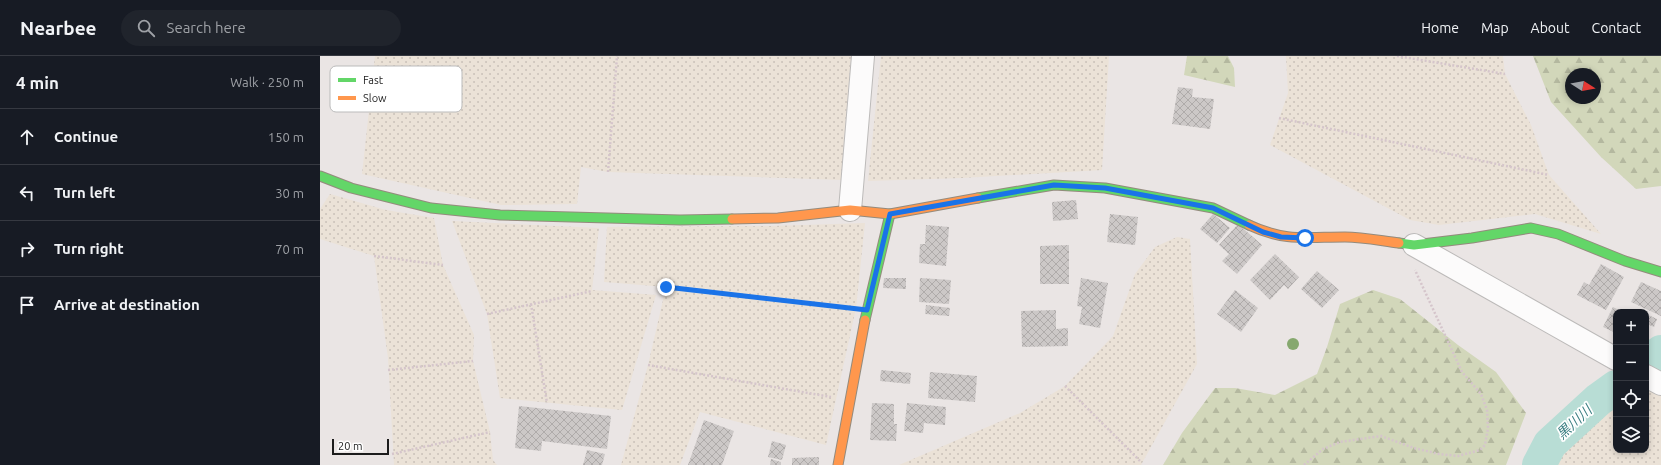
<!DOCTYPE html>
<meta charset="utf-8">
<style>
:root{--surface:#171b24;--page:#20242c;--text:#f1f3f6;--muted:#9ea1a6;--line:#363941}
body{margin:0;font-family:Ubuntu,"Noto Sans JP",sans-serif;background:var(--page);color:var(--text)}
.controls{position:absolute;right:12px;bottom:12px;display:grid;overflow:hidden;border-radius:8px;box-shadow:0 2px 6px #0003}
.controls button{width:36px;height:36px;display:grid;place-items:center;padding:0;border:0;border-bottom:1px solid var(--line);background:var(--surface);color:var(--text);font:20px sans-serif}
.compass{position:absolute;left:1245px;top:12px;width:36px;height:36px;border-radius:50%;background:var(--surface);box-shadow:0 2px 6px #0003;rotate:101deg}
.scale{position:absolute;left:12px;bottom:10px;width:57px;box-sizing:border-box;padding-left:4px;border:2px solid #1c1c1c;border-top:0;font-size:11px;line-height:14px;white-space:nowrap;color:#1c1c1c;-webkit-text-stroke:3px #fff;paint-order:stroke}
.stop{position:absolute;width:12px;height:12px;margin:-9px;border:3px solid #1a73e8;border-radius:50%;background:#fff}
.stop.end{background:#1a73e8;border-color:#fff;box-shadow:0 1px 4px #0008}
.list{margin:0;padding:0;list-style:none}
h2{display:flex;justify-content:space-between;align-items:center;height:52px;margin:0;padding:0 16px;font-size:17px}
h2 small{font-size:13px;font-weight:400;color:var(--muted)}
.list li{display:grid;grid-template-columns:26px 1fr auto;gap:12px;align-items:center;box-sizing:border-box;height:56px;padding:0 16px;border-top:1px solid var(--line)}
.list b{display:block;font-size:15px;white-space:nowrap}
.list em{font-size:13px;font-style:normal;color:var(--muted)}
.icon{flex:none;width:22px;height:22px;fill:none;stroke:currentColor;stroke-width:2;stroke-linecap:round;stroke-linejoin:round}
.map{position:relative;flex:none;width:1341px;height:409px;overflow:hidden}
header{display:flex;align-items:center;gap:24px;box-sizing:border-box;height:56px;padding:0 20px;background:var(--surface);border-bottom:1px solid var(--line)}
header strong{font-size:19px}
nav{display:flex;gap:22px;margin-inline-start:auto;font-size:14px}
.search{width:280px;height:36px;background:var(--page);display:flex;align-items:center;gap:10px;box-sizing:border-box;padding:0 14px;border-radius:22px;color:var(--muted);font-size:15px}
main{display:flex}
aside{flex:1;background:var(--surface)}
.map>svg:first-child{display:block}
</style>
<header>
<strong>Nearbee</strong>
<div class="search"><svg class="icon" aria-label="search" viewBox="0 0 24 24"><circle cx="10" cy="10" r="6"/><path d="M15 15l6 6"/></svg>Search here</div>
<nav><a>Home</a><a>Map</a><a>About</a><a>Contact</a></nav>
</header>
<main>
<aside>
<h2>4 min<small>Walk · 250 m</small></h2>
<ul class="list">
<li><svg class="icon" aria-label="ahead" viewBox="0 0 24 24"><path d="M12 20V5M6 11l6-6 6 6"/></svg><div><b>Continue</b></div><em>150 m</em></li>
<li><svg class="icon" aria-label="left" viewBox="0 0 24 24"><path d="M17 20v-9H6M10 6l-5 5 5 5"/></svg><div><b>Turn left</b></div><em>30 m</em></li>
<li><svg class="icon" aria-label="right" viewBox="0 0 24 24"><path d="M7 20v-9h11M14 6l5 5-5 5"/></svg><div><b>Turn right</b></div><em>70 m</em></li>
<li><svg class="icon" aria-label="arrive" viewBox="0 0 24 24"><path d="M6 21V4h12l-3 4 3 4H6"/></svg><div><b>Arrive at destination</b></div></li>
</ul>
</aside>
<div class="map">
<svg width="1341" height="409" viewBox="0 0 1341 409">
<defs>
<pattern id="farmland-dots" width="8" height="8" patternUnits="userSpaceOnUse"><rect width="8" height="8" fill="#ebe2d7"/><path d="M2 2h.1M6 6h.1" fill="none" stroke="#c9c1b8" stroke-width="1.8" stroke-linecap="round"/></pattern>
<pattern id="forest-firs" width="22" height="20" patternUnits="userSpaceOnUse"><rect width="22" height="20" fill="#d2d7ba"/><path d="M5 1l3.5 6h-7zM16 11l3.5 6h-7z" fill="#b4b89f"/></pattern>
<pattern id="building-cross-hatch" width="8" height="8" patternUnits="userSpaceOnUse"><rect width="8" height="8" fill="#ccc8c7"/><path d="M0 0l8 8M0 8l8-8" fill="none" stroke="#afabaa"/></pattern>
</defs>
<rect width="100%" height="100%" fill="#eae5e4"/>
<!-- farmland -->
<path fill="url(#farmland-dots)" d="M55,0H531L521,124L288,116L261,111L257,148L181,149L42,118Z
M561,0H789L782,114L642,122L548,125Z
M966,0H1183L1185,18L1211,69L1229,119L1281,178L1215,158L1119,169L1090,164L950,89L968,37Z
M10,138L66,154L114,162L123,209L154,279L153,305L170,376L173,404L177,409H74L68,302L54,200L0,183V153Z
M132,165L279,172L272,234L336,239L302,354L180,342L167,258Z
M545,167L536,252L506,389L380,356L360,409H301L328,309L346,231L284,226L287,171L452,170Z
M857,181L870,183L877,308L821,409H579L700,357L745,330L793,280L815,218L835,191Z
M1326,330L1341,338V409H1237L1243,394L1296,348V394H1326Z"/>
<!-- forest -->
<path fill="url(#forest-firs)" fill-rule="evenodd" d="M867,0H908L914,12L915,31L864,19Z
M1213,0H1341V130L1316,133L1281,101L1231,46ZM1251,18H1275V42H1251Z
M1053,234L1080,243L1138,289L1176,316L1206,357L1186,409H843L862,377L895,332H915L955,339L997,318L1007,291L1020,248Z"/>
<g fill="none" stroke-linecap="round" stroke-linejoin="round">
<!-- river -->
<path stroke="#b8ddd5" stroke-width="34" d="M1326,310L1341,296
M1219,409L1230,388L1278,344L1296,331"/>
</g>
<!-- building -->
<path fill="url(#building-cross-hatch)" d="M858,31L873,33L872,41L894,43L890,73L852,68Z
M756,144L758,163L733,165L732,146Z
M790,158L818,161L815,189L787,186Z
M893,158L910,172L897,187L880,173Z
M918,168L942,189L917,218L902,205L909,198L899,189Z
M606,169L629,171L626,210L599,207L600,188H605Z
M749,189V228H720V190Z
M955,198L979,221L968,233L964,229L950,244L930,224Z
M1281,208L1304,221L1286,254L1257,239L1264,226L1269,229Z
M997,215L1019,234L1002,252L981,233Z
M564,222H586V233L563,232Z
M600,222L631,224L629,248L599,246Z
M761,222L788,227L780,272L759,268L762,251L757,250Z
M1321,226L1341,235V260L1311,246Z
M915,234L938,252L921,276L897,258Z
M606,249L630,252L629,260L605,258Z
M1293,251L1303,256H1296V277L1283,271Z
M736,254V273L748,272V290L702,291L701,255Z
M1326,258L1337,263L1334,271L1327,268L1326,271Z
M561,314L591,317L590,328L560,325Z
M610,316L657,320L655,346L608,342Z
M552,347L574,348V368H577L576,385L550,384Z
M587,347L626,351L625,369L604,367L603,377L584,375Z
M199,350L291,360L287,393L222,385L221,395L195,392Z
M384,364L414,375L402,409H368Z
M452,385L466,389L462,404L448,401Z
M267,394L285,398L282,409H263Z
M499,401V409H472V402Z
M451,403L461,406V409H450Z"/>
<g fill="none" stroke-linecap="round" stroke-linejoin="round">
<!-- street casing -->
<g stroke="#bcbab9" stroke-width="24">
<path id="street" d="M530,154L543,0
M1094,189L1296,303
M1326,320L1341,328"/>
</g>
<!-- fast casing -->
<g stroke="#948b7d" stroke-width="11">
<path id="fast" d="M0,120L31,132L111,152L180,159L360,164L412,163
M658,142L734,129L785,132L893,152L929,169
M1079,187L1094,189L1152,182L1211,172L1238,178L1305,205L1341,216
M545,264L570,158"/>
</g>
<!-- slow casing -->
<g stroke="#948b7d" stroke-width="11">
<path id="slow" d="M412,163L458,162L530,154L570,158L658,142
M929,169C965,186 987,181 1025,181C1043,181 1062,185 1079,187
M518,409L545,264"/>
</g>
<!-- path -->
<path stroke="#d5c5cb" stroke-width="2.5" stroke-dasharray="2 2" stroke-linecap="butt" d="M1077,0L1185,18
M959,62L1229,119
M288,116L297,0
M54,200L123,209
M346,231L527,251
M211,248L227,347
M167,258L272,235
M328,309L511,341
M68,314L153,305
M745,330L821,406
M72,398L170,376
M984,409L1003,393L1020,386L1061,380L1094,392L1119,398L1138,400L1160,394L1165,389L1168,372L1167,354L1161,338L1142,316L1095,214"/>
<!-- street -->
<use href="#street" stroke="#fcfbfb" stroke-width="22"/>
<!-- fast -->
<use href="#fast" stroke="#63d668" stroke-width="9"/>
<!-- slow -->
<use href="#slow" stroke="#ff974d" stroke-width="9"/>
</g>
<!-- trees -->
<circle fill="#86a86e" cx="973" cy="288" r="6"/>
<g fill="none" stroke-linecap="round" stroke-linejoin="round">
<!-- route -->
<path stroke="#1a73e8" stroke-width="5" d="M346,231L547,254L570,158L734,129L785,132L893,152L943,176L961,181L985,182"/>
</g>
<g text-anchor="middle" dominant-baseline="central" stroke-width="3.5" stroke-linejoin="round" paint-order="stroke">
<!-- water labels -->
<g font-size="14" font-style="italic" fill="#3c7f83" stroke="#fff">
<text transform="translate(1254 366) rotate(-43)">黒川川</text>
</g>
</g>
<!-- legend -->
<rect x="10" y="10" width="132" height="46" rx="6" fill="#fff" stroke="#bbb" stroke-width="1"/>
<rect x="18" y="22" width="18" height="4" fill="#63d668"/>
<rect x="18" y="40" width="18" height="4" fill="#ff974d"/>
<g font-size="11" fill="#1c1c1c">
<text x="43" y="28">Fast</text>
<text x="43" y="46">Slow</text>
</g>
</svg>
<div class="controls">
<button>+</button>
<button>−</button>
<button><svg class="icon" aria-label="locate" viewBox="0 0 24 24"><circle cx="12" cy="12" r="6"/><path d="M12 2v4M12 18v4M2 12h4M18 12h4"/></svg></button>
<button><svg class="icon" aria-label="layers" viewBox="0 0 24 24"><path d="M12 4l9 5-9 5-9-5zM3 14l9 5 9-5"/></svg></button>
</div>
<svg class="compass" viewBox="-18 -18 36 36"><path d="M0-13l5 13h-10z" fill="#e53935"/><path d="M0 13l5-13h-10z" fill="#9ea1a6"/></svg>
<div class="scale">20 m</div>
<div class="stop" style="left:985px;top:182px"></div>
<div class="stop end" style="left:346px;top:231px"></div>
</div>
</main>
